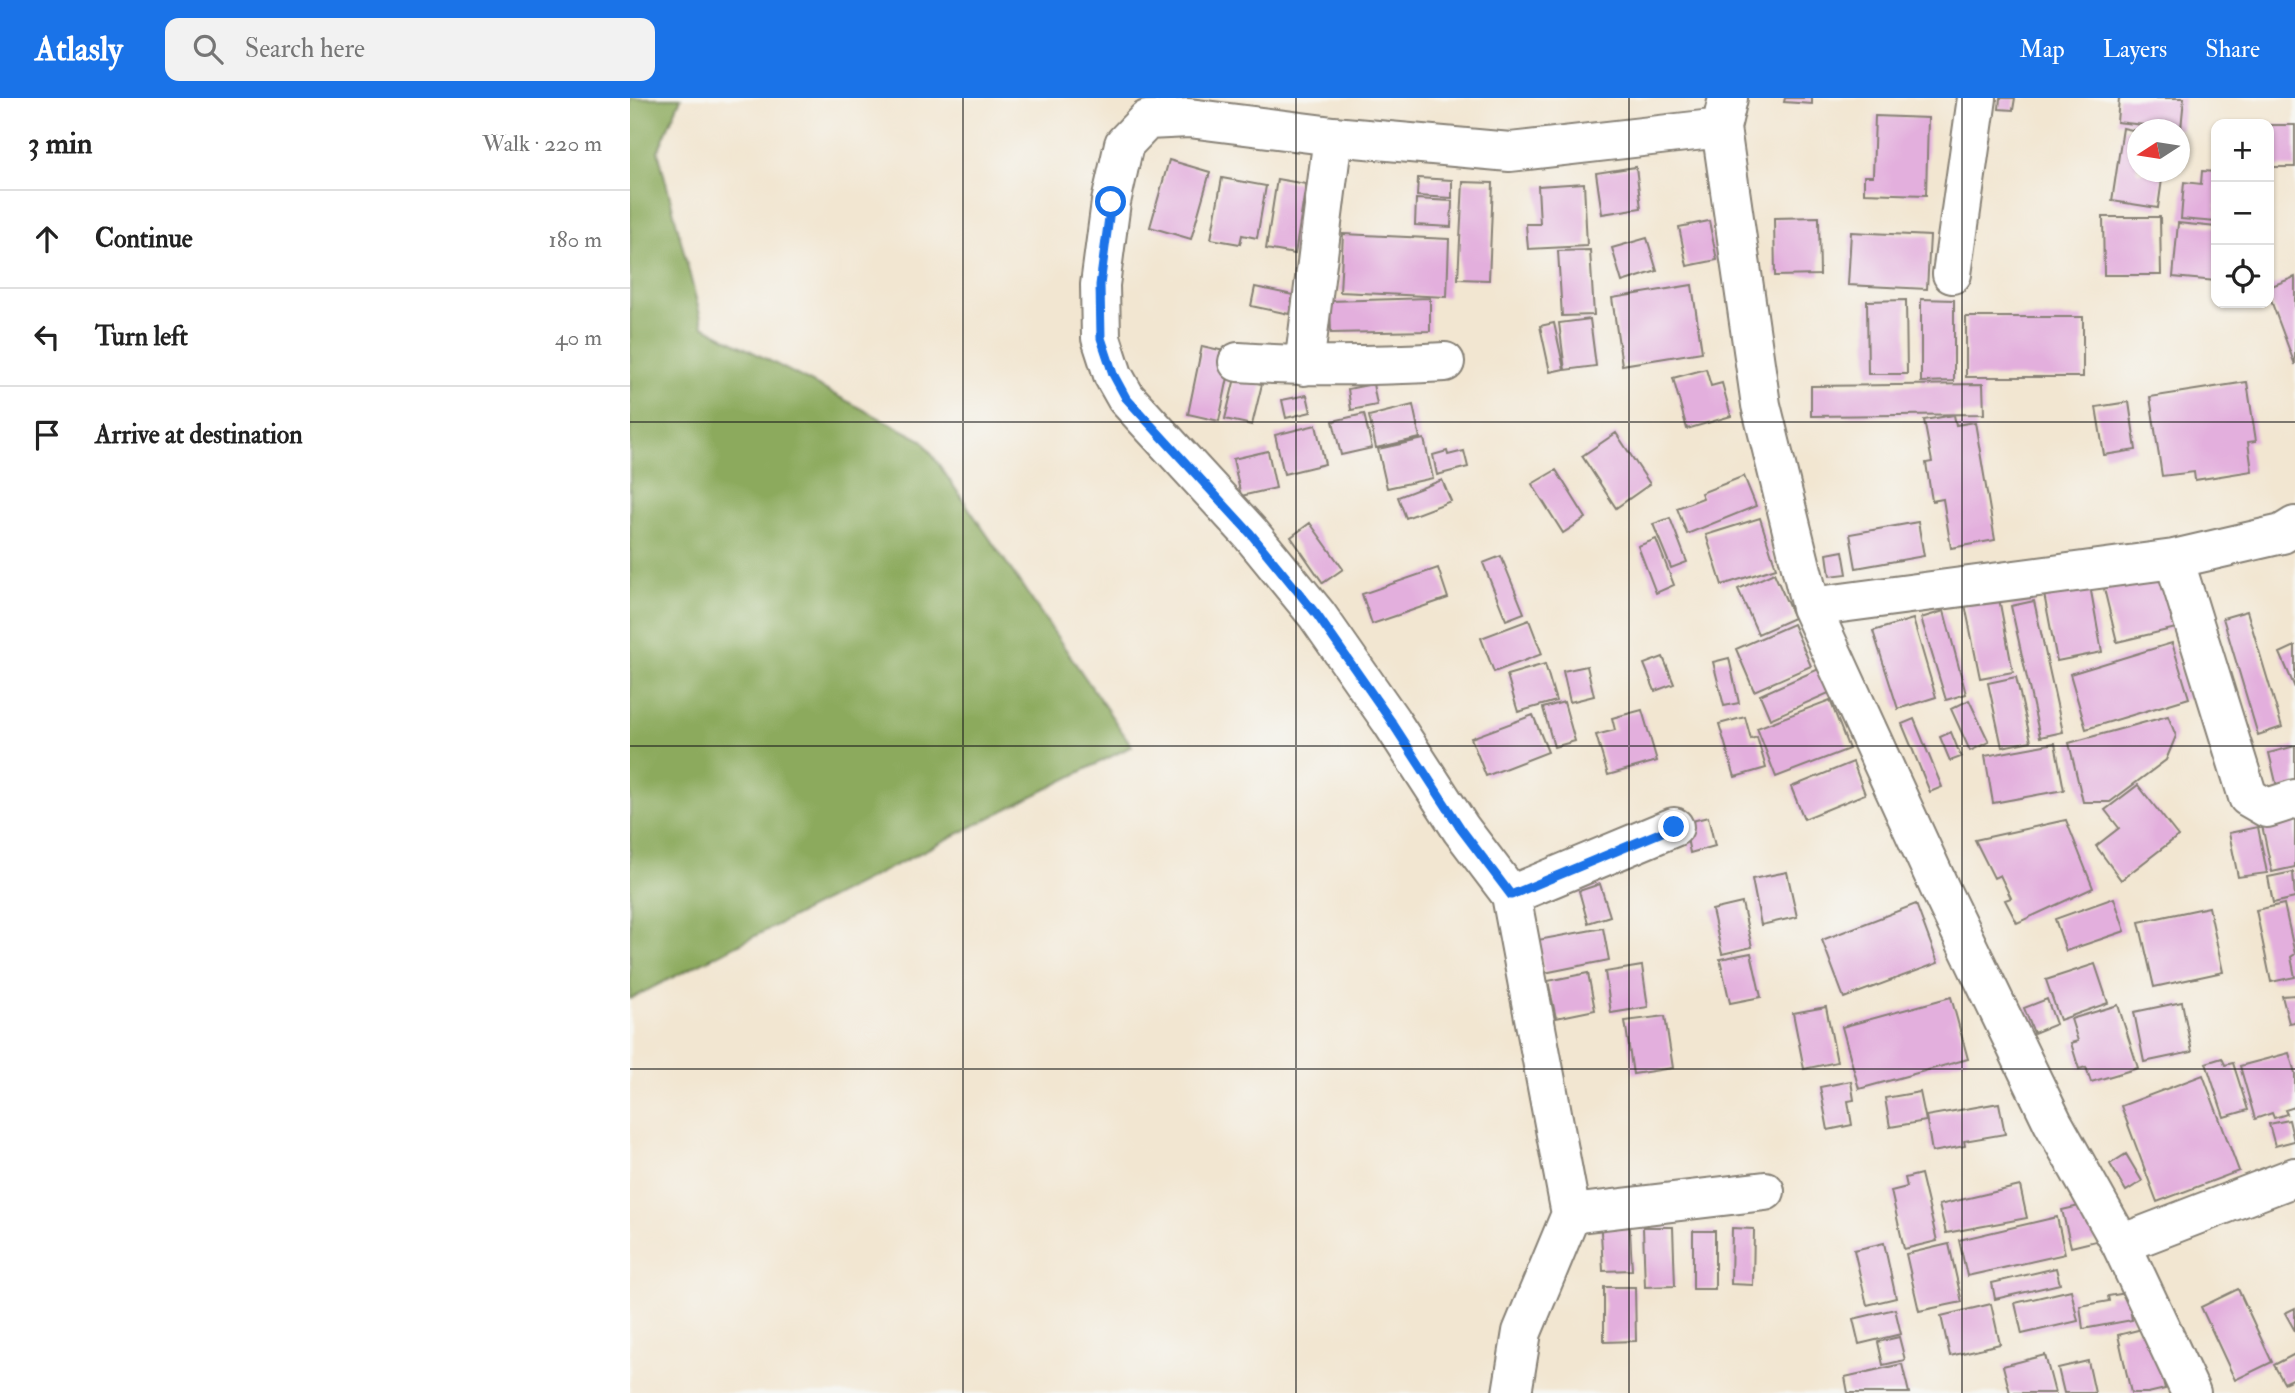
<!DOCTYPE html>
<meta charset="utf-8">
<style>
:root{--surface:#fff;--page:#f2f2f2;--text:#222;--muted:#767676;--line:#e0e0e0;--accent:#1a73e8}
body{margin:0;font-family:"IM FELL Double Pica",serif;background:var(--page);color:var(--text)}
.controls{position:absolute;right:21px;top:21px;display:grid;overflow:hidden;border-radius:14px;box-shadow:0 2px 5px #0004}
.controls button{width:63px;height:63px;display:grid;place-items:center;padding:0;border:0;border-bottom:2px solid var(--line);background:var(--surface);color:var(--text);font:35px sans-serif}
.compass{position:absolute;left:1497px;top:21px;width:63px;height:63px;border-radius:50%;background:var(--surface);box-shadow:0 2px 5px #0004;rotate:258deg}
.stop{position:absolute;width:21px;height:21px;margin:-16px;border:5px solid #1a73e8;border-radius:50%;background:#fff}
.stop.end{background:#1a73e8;border-color:#fff;box-shadow:0 2px 7px #0008}
.list{margin:0;padding:0;list-style:none}
h2{display:flex;justify-content:space-between;align-items:center;height:91px;margin:0;padding:0 28px;font-size:30px}
h2 small{font-size:23px;font-weight:400;color:var(--muted)}
.list li{display:grid;grid-template-columns:46px 1fr auto;gap:21px;align-items:center;box-sizing:border-box;height:98px;padding:0 28px;border-top:2px solid var(--line)}
.list b{display:block;font-size:26px;white-space:nowrap}
.list em{font-size:23px;font-style:normal;color:var(--muted)}
.icon{flex:none;width:38px;height:38px;fill:none;stroke:currentColor;stroke-width:2;stroke-linecap:round;stroke-linejoin:round}
.map{position:relative;flex:none;width:1665px;height:1295px;overflow:hidden}
header{display:flex;align-items:center;gap:42px;box-sizing:border-box;height:98px;padding:0 35px;background:var(--accent);color:#fff}
header strong{font-size:33px}
nav{display:flex;gap:38px;margin-inline-start:auto;font-size:24px}
.search{width:490px;height:63px;background:var(--page);display:flex;align-items:center;gap:18px;box-sizing:border-box;padding:0 24px;border-radius:14px;color:var(--muted);font-size:26px}
main{display:flex}
aside{flex:1;background:var(--surface)}
.map>svg:first-child{display:block}
</style>
<header>
<strong>Atlasly</strong>
<div class="search"><svg class="icon" aria-label="search" viewBox="0 0 24 24"><circle cx="10" cy="10" r="6"/><path d="M15 15l6 6"/></svg>Search here</div>
<nav><a>Map</a><a>Layers</a><a>Share</a></nav>
</header>
<main>
<aside>
<h2>3 min<small>Walk · 220 m</small></h2>
<ul class="list">
<li><svg class="icon" aria-label="ahead" viewBox="0 0 24 24"><path d="M12 20V5M6 11l6-6 6 6"/></svg><div><b>Continue</b></div><em>180 m</em></li>
<li><svg class="icon" aria-label="left" viewBox="0 0 24 24"><path d="M17 20v-9H6M10 6l-5 5 5 5"/></svg><div><b>Turn left</b></div><em>40 m</em></li>
<li><svg class="icon" aria-label="arrive" viewBox="0 0 24 24"><path d="M6 21V4h12l-3 4 3 4H6"/></svg><div><b>Arrive at destination</b></div></li>
</ul>
</aside>
<div class="map">
<svg width="1665" height="1295" viewBox="0 0 1665 1295">
<rect width="100%" height="100%" fill="#f6f6f2"/>
<filter id="ink" filterUnits="userSpaceOnUse"><feTurbulence type="fractalNoise" baseFrequency=".0143" numOctaves="2"/><feDisplacementMap in="SourceGraphic" scale="14" xChannelSelector="R" yChannelSelector="G"/><feConvolveMatrix kernelMatrix="1 2 1 2 8 2 1 2 1" color-interpolation-filters="sRGB"/></filter>
<filter id="wash" filterUnits="userSpaceOnUse"><feTurbulence type="fractalNoise" baseFrequency=".00686" numOctaves="4" result="noise"/><feDisplacementMap in="SourceGraphic" scale="28" xChannelSelector="R" yChannelSelector="G"/><feGaussianBlur stdDeviation="1.57" result="paint"/><feColorMatrix in="noise" values="0 0 0 0 0 0 0 0 0 0 0 0 0 0 0 0 0 1.4 0 .05"/><feComposite in="paint" operator="in"/></filter>
<g filter="url(#wash)">
<rect width="100%" height="100%" fill="#f2e6d1"/>
<!-- forest -->
<path fill="#8caa5d" stroke="#54633c" stroke-width="2" d="M0,0H51L28,53L73,228L292,342L502,648L0,901Z"/>
<g id="blocks">
<!-- building -->
<path fill="#e3afdd" d="M1155,0H1182V6L1154,4Z
M1370,0H1385L1383,12L1369,11Z
M1489,0H1554L1551,31L1487,24Z
M1245,18L1298,20L1296,97L1234,95V78H1243Z
M1639,27H1665V69H1639Z
M1493,30L1507,33V74H1533L1528,110L1482,103Z
M539,62L580,74L561,141L520,129Z
M1006,69L1011,110L972,116L966,75Z
M1572,73L1586,74V124L1551,121L1554,84L1571,86Z
M592,80L636,88L627,140L612,137L610,146L581,141Z
M788,80L822,82V100L787,98Z
M647,81L676,86L665,156L636,151Z
M833,84L863,85L859,182L828,181Z
M954,85L957,148L898,151L896,126H910L908,88Z
M786,101L822,103L821,129L785,127Z
M1189,119L1190,177L1145,178L1144,120Z
M1473,119H1530L1531,177H1474Z
M1079,123L1087,162L1057,168L1049,129Z
M1548,125L1586,129V183L1543,179Z
M1221,134L1300,138L1297,191L1218,187Z
M713,136L819,141L817,199L710,194Z
M1017,140L1027,173L992,184L982,150Z
M960,152L964,217L932,218L928,153Z
M1665,179V267L1639,197V189Z
M1062,187L1072,254L992,267L982,200Z
M625,189L663,197L659,216L621,208Z
M800,200V233L701,235L700,203Z
M1291,201L1324,202V283L1291,284Z
M1276,202L1277,276H1238L1237,203Z
M1336,219H1453V279H1336Z
M960,221L966,268L935,272L929,225Z
M924,225L934,271L920,274L910,228Z
M572,248L603,255L589,323L558,316Z
M1076,271L1081,288L1092,285L1101,318L1057,331L1043,280Z
M605,280L632,286L622,327L595,321Z
M1617,284L1626,343L1618,344L1622,373L1565,382L1564,374L1532,378L1520,299Z
M743,286L747,307L721,312L718,291Z
M1353,286L1354,316L1181,318V288Z
M677,297L681,314L656,320L652,302Z
M1499,304L1506,352L1474,357L1466,309Z
M783,307L790,340L746,350L739,318Z
M734,316L742,350L711,357L703,323Z
M1324,317L1326,327L1345,324L1365,442L1321,450L1313,401L1302,403L1296,365L1302,364L1294,322Z
M686,327L695,366L654,376L645,337Z
M986,335L1020,386L986,410L952,358Z
M794,341L803,380L757,390L748,351Z
M638,353L646,390L611,398L603,361Z
M817,353L818,357L834,353L838,369L807,377L803,357Z
M926,372L956,420L933,435L902,386Z
M1114,378L1126,408L1057,436L1047,410L1073,400L1071,395Z
M812,382L821,403L776,420L768,399Z
M1040,420L1057,464L1041,470L1023,426Z
M1130,420L1146,470L1092,487L1076,437Z
M1288,424L1294,458L1226,470L1220,436Z
M680,425L713,471L693,485L661,439Z
M1026,441L1044,487L1026,495L1008,448Z
M1213,453L1217,476L1200,478L1197,456Z
M871,458L894,515L876,522L853,465Z
M808,470L818,500L742,526L732,496Z
M1469,470L1533,476L1546,530L1487,544Z
M1144,475L1164,520L1128,536L1108,491Z
M1459,482L1472,554L1427,563L1413,491Z
M1367,490L1383,574L1350,580L1333,497Z
M1404,503L1433,634L1410,639L1381,508Z
M1314,513L1336,596L1316,602L1291,520Z
M1617,513L1652,629L1628,637L1593,520Z
M1283,521L1306,599L1268,611L1243,533Z
M899,522L912,556L864,574L851,540Z
M1163,526L1181,568L1124,593L1106,551Z
M1542,545L1559,600L1456,631L1440,576Z
M1665,548V590L1650,555Z
M1033,559L1044,586L1025,593L1014,566Z
M1099,560L1109,605L1094,608L1083,564Z
M915,566L926,603L888,614L877,577Z
M957,568L964,598L940,604L933,573Z
M1191,570L1201,594L1140,621L1130,597Z
M1386,579L1401,643L1372,649L1358,585Z
M1200,602L1219,651L1146,679L1127,630Z
M1339,602L1359,644L1340,653L1321,611Z
M934,604L945,643L924,649L913,610Z
M1012,612L1027,663L978,677L966,637L985,632L982,620Z
M903,617L918,654L856,678L841,640Z
M1538,618L1546,638L1536,662L1480,704H1453L1439,645Z
M1115,619L1121,641L1127,639L1136,670L1105,679L1089,626Z
M1284,621L1312,689L1300,694L1272,626Z
M1321,634L1331,659L1320,663L1310,639Z
M1425,645L1434,692L1363,705L1355,658Z
M1665,648V689L1648,693L1639,655Z
M1223,664L1235,696L1174,721L1161,689Z
M1508,687L1548,738L1491,782L1466,748L1489,730L1475,712Z
M1665,710V769L1642,774L1630,718Z
M1078,719L1085,748L1060,755L1054,725Z
M1436,722L1463,790L1387,825L1375,802L1381,800L1370,777L1364,780L1345,742Z
M1628,729L1637,775L1608,779L1599,735Z
M1157,774L1167,819L1131,827L1122,781Z
M1663,774L1665,800L1643,805L1638,779Z
M970,786L980,818L958,825L949,793Z
M1484,800L1495,833L1436,853L1425,821Z
M1112,805L1122,849L1092,856L1082,812Z
M1286,806L1308,865L1214,900L1192,842Z
M1654,806L1665,856L1661,859L1665,879L1641,884L1626,812Z
M1579,809L1593,874L1524,889L1509,824Z
M973,830L979,862L914,875L908,842Z
M1121,855L1131,899L1100,905L1090,861Z
M1465,866L1478,905L1430,922L1416,882Z
M1012,868L1018,909L981,915L975,874Z
M958,875L965,912L926,920L918,883Z
M1665,897V924L1659,925L1652,898Z
M1321,899L1338,961L1229,991L1212,929Z
M1417,901L1426,926L1404,935L1394,910Z
M1552,904L1562,954L1514,964L1504,914Z
M1488,907L1508,970L1461,984L1456,969L1449,971L1441,945L1448,943L1441,921Z
M1196,909L1207,964L1174,971L1163,915Z
M1035,918L1043,970L1003,976L995,923Z
M1659,955L1665,975V1009L1655,1012L1657,1016L1644,1020L1642,1015L1625,1021L1610,968Z
M1592,960L1595,967L1603,965L1618,1012L1594,1019L1576,965Z
M1573,977L1609,1073L1527,1104L1491,1008Z
M1221,983L1224,1002L1218,1003L1222,1027L1198,1032L1190,989Z
M1290,994L1296,1023L1260,1029L1255,1000Z
M1369,1005L1375,1036L1334,1043L1335,1048L1302,1054L1296,1018Z
M1659,1022L1664,1043L1645,1048L1639,1026Z
M1496,1056L1512,1083L1496,1093L1480,1066Z
M1291,1076L1307,1143L1274,1151L1261,1093L1277,1089L1275,1080Z
M1390,1088L1397,1120L1316,1135L1309,1107Z
M1458,1106L1466,1143L1441,1149L1432,1112Z
M999,1113L1002,1172L973,1173L970,1114Z
M1427,1119L1435,1156L1337,1178L1329,1142Z
M1013,1129H1043L1045,1188L1015,1189Z
M1102,1130L1124,1131L1123,1187L1101,1186Z
M1063,1133H1085V1191H1063Z
M1254,1145L1266,1200L1237,1207L1224,1152Z
M1319,1146L1332,1204L1289,1213L1276,1156Z
M1426,1170L1430,1186L1365,1201L1362,1185Z
M974,1189H1005L1006,1243L974,1244Z
M1608,1191L1642,1264L1605,1282L1571,1209Z
M1441,1192L1448,1223L1392,1236L1385,1205Z
M1497,1195L1502,1222L1453,1231L1450,1208L1479,1203L1478,1198Z
M1361,1206L1370,1246L1320,1258L1311,1218Z
M1665,1210V1233L1655,1215Z
M1265,1211L1271,1236L1229,1246L1223,1221Z
M1520,1229L1535,1291L1518,1295H1501L1488,1237Z
M1269,1239L1275,1262L1253,1267L1248,1244Z
M1665,1256V1280L1654,1285L1644,1267Z
M1415,1257L1425,1295H1380L1373,1268Z
M1458,1263L1465,1295H1434L1428,1270Z
M1272,1266L1279,1295H1218L1215,1279Z"/>
</g>
</g>
<g filter="url(#ink)">
<use href="#blocks" fill-opacity="0" stroke="#878176" stroke-width="2"/>
<g fill="none" stroke-linecap="round" stroke-linejoin="round">
<!-- minor casing -->
<g stroke="#878176" stroke-width="42">
<path id="minor" d="M1098,0L1091,30L1131,307L1181,509L1311,793L1423,1025L1491,1146L1561,1295
M1322,176L1347,0
M608,264C677,269 745,268 815,264
M674,268L703,38
M1544,461L1618,699L1637,710L1665,701
M1181,509L1544,461L1652,436L1665,428
M881,797L1044,729
M941,1116L1135,1093
M1491,1146L1665,1079
M882,1295L892,1234L941,1116L881,797L831,731L761,623L687,517L620,435L496,300L483,277L471,240L470,187L481,104L494,46L517,22L559,20L703,38L880,54L1091,30"/>
</g>
<!-- minor -->
<use href="#minor" stroke="#fff" stroke-width="38"/>
</g>
</g>
<g fill="none" stroke-linecap="round" stroke-linejoin="round" filter="url(#ink)">
<!-- route -->
<path stroke="#1a73e8" stroke-width="9" d="M481,104L470,187L471,240L483,276L496,300L620,435L687,517L761,623L831,731L881,797L1044,729"/>
</g>
<!-- grid -->
<path fill="none" stroke="#1c1c1c" stroke-width="2" stroke-opacity="0.55" d="M333,0V1295M666,0V1295M999,0V1295M1332,0V1295M0,324H1665M0,648H1665M0,971H1665"/>
</svg>
<div class="controls">
<button>+</button>
<button>−</button>
<button><svg class="icon" aria-label="locate" viewBox="0 0 24 24"><circle cx="12" cy="12" r="6"/><path d="M12 2v4M12 18v4M2 12h4M18 12h4"/></svg></button>
</div>
<svg class="compass" viewBox="-18 -18 36 36"><path d="M0-13l5 13h-10z" fill="#e53935"/><path d="M0 13l5-13h-10z" fill="#767676"/></svg>
<div class="stop" style="left:481px;top:104px"></div>
<div class="stop end" style="left:1044px;top:729px"></div>
</div>
</main>
